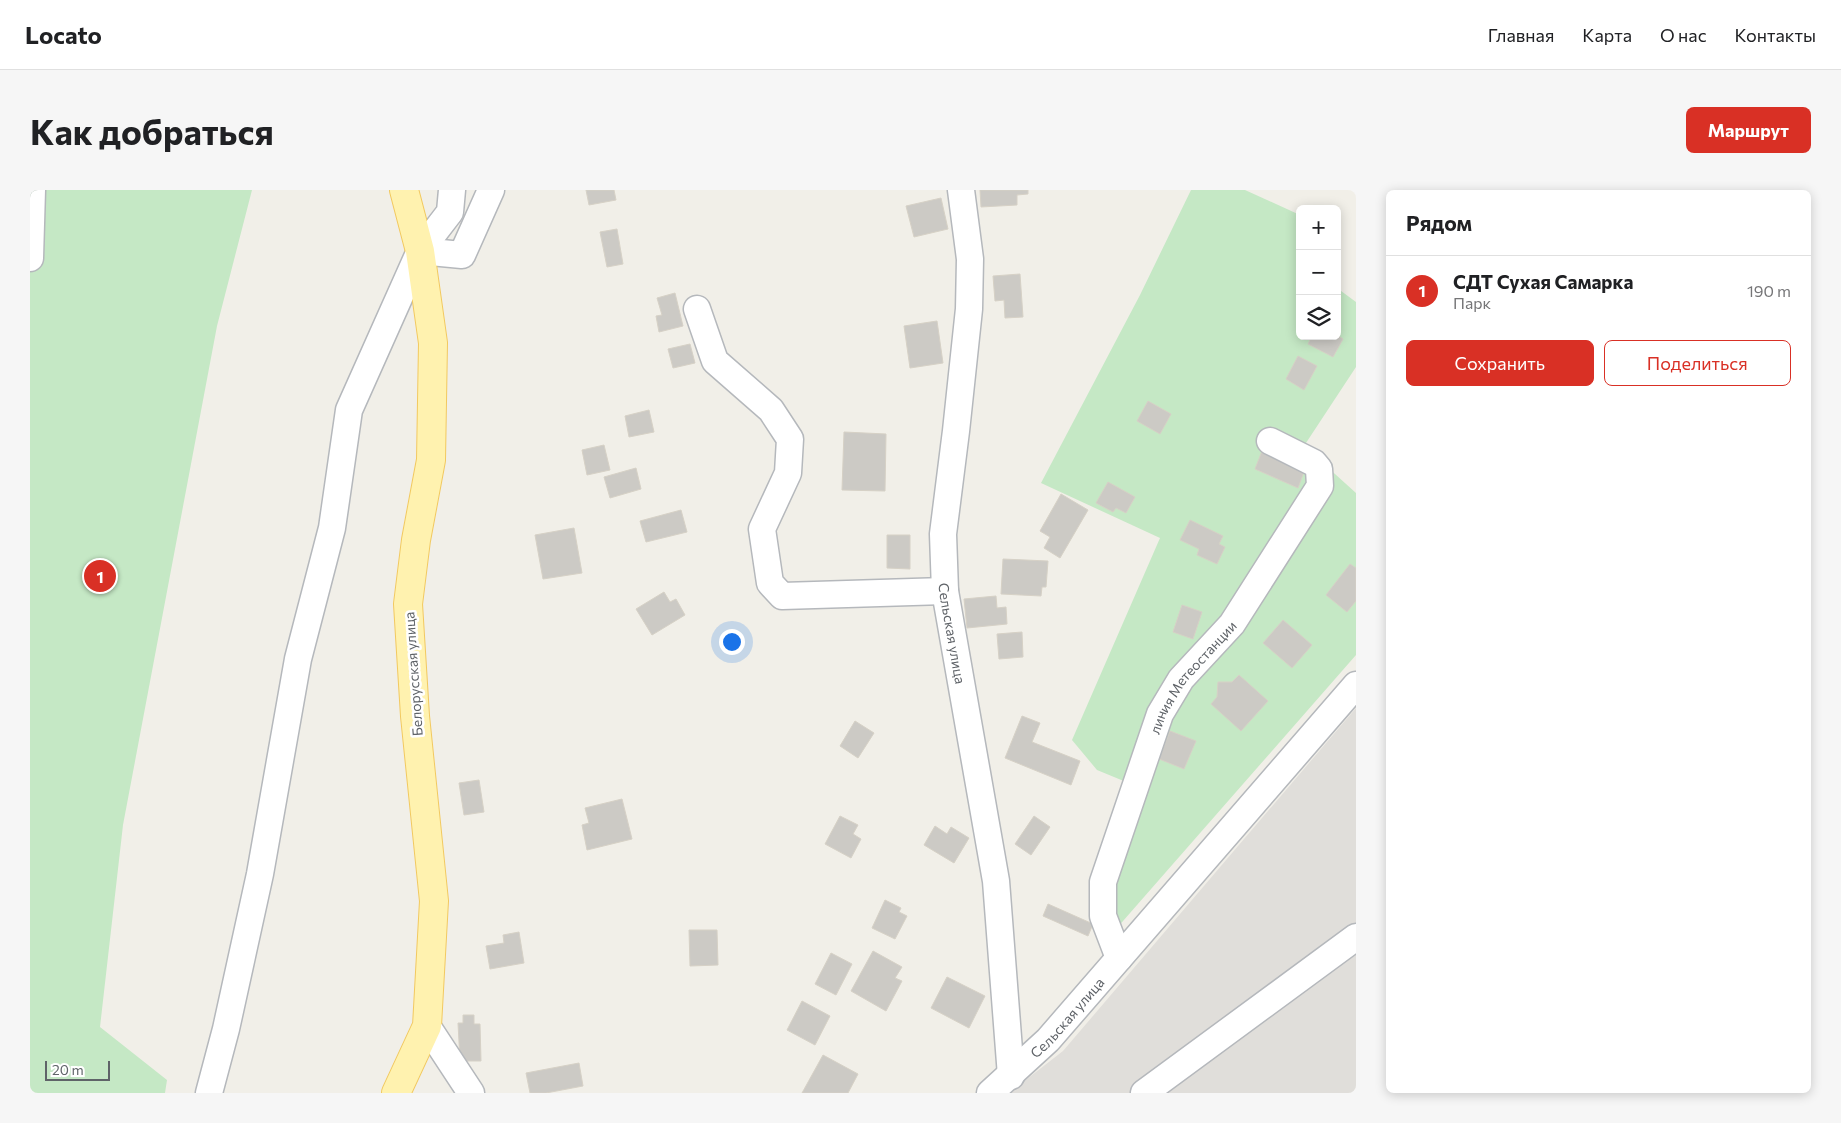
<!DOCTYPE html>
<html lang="ru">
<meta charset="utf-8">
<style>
:root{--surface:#fff;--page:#f6f6f6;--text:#202124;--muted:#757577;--line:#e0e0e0;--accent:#d93025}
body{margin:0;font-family:Commissioner,sans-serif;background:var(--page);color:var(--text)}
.controls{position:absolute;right:15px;top:15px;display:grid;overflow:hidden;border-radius:8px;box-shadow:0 2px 12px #0003}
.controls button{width:45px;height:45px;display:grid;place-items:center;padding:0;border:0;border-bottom:1px solid var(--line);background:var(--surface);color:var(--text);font:25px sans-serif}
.scale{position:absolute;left:15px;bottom:12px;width:65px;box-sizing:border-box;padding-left:5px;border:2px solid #5f6368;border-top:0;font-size:14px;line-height:18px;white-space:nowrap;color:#5f6368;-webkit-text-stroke:4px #fff;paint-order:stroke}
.you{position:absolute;left:701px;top:451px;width:18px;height:18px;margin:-12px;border:4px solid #fff;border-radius:50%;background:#1a73e8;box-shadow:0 0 0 8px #1a73e833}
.badge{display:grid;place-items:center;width:32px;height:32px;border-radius:50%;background:var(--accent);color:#fff;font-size:16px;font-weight:700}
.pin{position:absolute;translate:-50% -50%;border:2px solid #fff;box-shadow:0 1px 5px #0006}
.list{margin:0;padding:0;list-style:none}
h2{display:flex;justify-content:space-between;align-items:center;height:65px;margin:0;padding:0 20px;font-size:21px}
h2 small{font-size:16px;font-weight:400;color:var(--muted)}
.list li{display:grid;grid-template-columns:32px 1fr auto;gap:15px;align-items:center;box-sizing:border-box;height:70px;padding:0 20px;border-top:1px solid var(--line)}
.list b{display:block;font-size:19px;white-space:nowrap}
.list p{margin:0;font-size:16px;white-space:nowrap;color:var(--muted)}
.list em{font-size:16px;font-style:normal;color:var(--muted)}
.actions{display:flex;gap:10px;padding:15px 20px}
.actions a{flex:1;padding:11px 0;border:1px solid var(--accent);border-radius:8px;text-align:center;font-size:18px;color:var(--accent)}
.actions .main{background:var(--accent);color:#fff}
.icon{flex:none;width:28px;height:28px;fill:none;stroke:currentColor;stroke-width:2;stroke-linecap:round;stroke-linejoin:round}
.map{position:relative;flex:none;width:1326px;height:903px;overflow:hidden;border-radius:8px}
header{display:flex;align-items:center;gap:30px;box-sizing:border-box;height:70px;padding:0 25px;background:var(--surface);border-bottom:1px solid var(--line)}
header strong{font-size:24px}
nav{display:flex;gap:28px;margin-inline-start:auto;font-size:18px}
.intro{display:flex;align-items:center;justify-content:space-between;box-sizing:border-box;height:120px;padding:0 30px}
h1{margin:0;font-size:35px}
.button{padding:12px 22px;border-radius:8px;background:var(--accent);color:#fff;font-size:18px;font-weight:700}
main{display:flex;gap:30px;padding:0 30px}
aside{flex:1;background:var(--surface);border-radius:8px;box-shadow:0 2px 12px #0003}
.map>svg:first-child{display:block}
</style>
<header>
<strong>Locato</strong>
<nav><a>Главная</a><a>Карта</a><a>О нас</a><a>Контакты</a></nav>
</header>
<div class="intro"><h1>Как добраться</h1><a class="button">Маршрут</a></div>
<main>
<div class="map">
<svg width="1326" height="903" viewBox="0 0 1326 903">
<rect width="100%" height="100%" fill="#f1efe8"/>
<!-- industrial -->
<path fill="#e0deda" d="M1326,518V903H979L1033,861Z"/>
<!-- green -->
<path fill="#c5e8c5" d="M0,0H222L187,136L93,635L70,837L137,890L135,903H0Z
M1161,0H1215L1270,25V146H1307V98L1326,112V177L1274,256L1326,303V465L1086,739L1080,703L1118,601L1067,580L1042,550L1130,348L1011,293L1110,105Z"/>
<!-- building -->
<path fill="#cccac5" stroke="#d6d1c6" d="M556,0H584L586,10L559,15Z
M950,0H998V4L987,5V15L951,17Z
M911,8L918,39L884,47L876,16Z
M587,39L593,74L577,77L570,42Z
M990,84L993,127L975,128L974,110L965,111L963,86Z
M645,103L653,136L629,142L626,126L632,125L627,108Z
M907,131L913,173L880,178L874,136Z
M1307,145L1313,149L1303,167L1278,154L1282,146Z
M660,154L665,173L643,178L638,159Z
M1268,166L1287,176L1274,200L1256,189Z
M1118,211L1141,224L1130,244L1107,231Z
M619,220L624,242L599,247L595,226Z
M814,242L856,244L855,301L812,300Z
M574,255L580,280L557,285L552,260Z
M1232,261L1275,279L1268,298L1225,279Z
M606,278L611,299L580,308L574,287Z
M1078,292L1105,307L1096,323L1086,318L1083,322L1066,313Z
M1031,304L1058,320L1030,368L1014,358L1020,347L1010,341Z
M651,320L657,342L616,352L610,331Z
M1160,330L1193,346L1189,354L1195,357L1187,374L1167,365L1169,359L1150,350Z
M544,338L552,383L513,389L505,345Z
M857,345H880V379L857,378Z
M973,369L1018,371L1016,397H1012L1011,406L971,404Z
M1320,374L1326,378V411L1317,422L1296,405Z
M634,402L640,412L646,409L655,425L622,445L606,419Z
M966,406L967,418L976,417L977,434L937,438L934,409Z
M1152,415L1172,422L1163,449L1143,442Z
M1253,430L1282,455L1262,478L1233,453Z
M992,442L993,467L969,469L967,444Z
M1209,485L1238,511L1211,541L1181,514L1187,507L1188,492H1202Z
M992,526L1010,533L1002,552L1050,571L1041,595L975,568Z
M825,531L844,543L828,568L810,556Z
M1140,541L1166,551L1154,579L1129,569Z
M449,590L454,622L434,625L429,593Z
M592,609L602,649L557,660L552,635L559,633L555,618Z
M810,626L828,635L823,644L831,649L821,668L795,654Z
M1004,626L1020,637L1001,665L985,654Z
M905,636L917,644L921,637L939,648L924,673L894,655Z
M855,710L871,718L869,722L877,726L865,749L842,738Z
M1018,714L1063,734L1058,746L1013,726Z
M659,740H687L688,775L660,776Z
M489,742L494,773L460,779L456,756L474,753L473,745Z
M843,761L872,777L865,788L872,791L856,821L821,801Z
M801,763L822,774L806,805L785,794Z
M917,787L955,806L939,838L901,818Z
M772,811L800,826L785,855L757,840Z
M433,825H444V834H450L451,871H430L428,833H433Z
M793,865L828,884L818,903H772Z
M549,873L553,896L516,903H500L496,883Z"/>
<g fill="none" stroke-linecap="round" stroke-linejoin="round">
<!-- minor casing -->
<g stroke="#b5b8bc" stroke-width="29">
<g id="minor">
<path id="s1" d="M931,0L940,69L939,119L926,241L913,344L915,401L966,691L981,886"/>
<path d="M390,61L432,65L461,0"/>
<path d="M0,68L2,0"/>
<path d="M667,119L685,171L741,220L760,249L758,283L732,339L740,393L752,406L915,401"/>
<path id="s2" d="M1089,768L1073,726V692L1130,524L1151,489L1202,434L1290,296L1289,279L1284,273L1240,251"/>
<path d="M397,836L441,903"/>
<path d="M179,903L196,839L230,684L268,469L302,338L319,220L390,61L420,22L422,0"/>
<path id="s3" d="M960,903L1018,850L1326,495"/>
<path d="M1114,903L1326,747"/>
</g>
</g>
<!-- major casing -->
<g stroke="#f2c960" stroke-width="30">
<path id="major" d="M366,903L397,836L404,711L385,526L378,414L386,350L401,270L403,153L390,61L374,0"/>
</g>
<!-- minor -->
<use href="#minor" stroke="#fff" stroke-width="26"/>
<!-- major -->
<use href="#major" stroke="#fff2af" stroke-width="28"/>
</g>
<g text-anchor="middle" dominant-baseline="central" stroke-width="5" stroke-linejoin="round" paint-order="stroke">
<!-- street labels -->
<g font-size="14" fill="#5f6368" stroke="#fff">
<text stroke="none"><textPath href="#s1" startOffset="446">Сельская улица</textPath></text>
<text transform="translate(383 484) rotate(-94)">Белорусская улица</text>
<text stroke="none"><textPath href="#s2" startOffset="305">линия Метеостанции</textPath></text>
<text stroke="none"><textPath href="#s3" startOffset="108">Сельская улица</textPath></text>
</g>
</g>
</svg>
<div class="controls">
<button>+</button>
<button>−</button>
<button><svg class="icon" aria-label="layers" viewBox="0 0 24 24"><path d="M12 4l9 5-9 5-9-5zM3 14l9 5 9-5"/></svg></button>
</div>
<div class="scale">20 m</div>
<div class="you"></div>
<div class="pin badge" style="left:70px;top:386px">1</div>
</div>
<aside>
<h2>Рядом<small></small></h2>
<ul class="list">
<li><span class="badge">1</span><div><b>СДТ Сухая Самарка</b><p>Парк</p></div><em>190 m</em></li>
</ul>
<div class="actions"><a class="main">Сохранить</a><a>Поделиться</a></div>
</aside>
</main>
